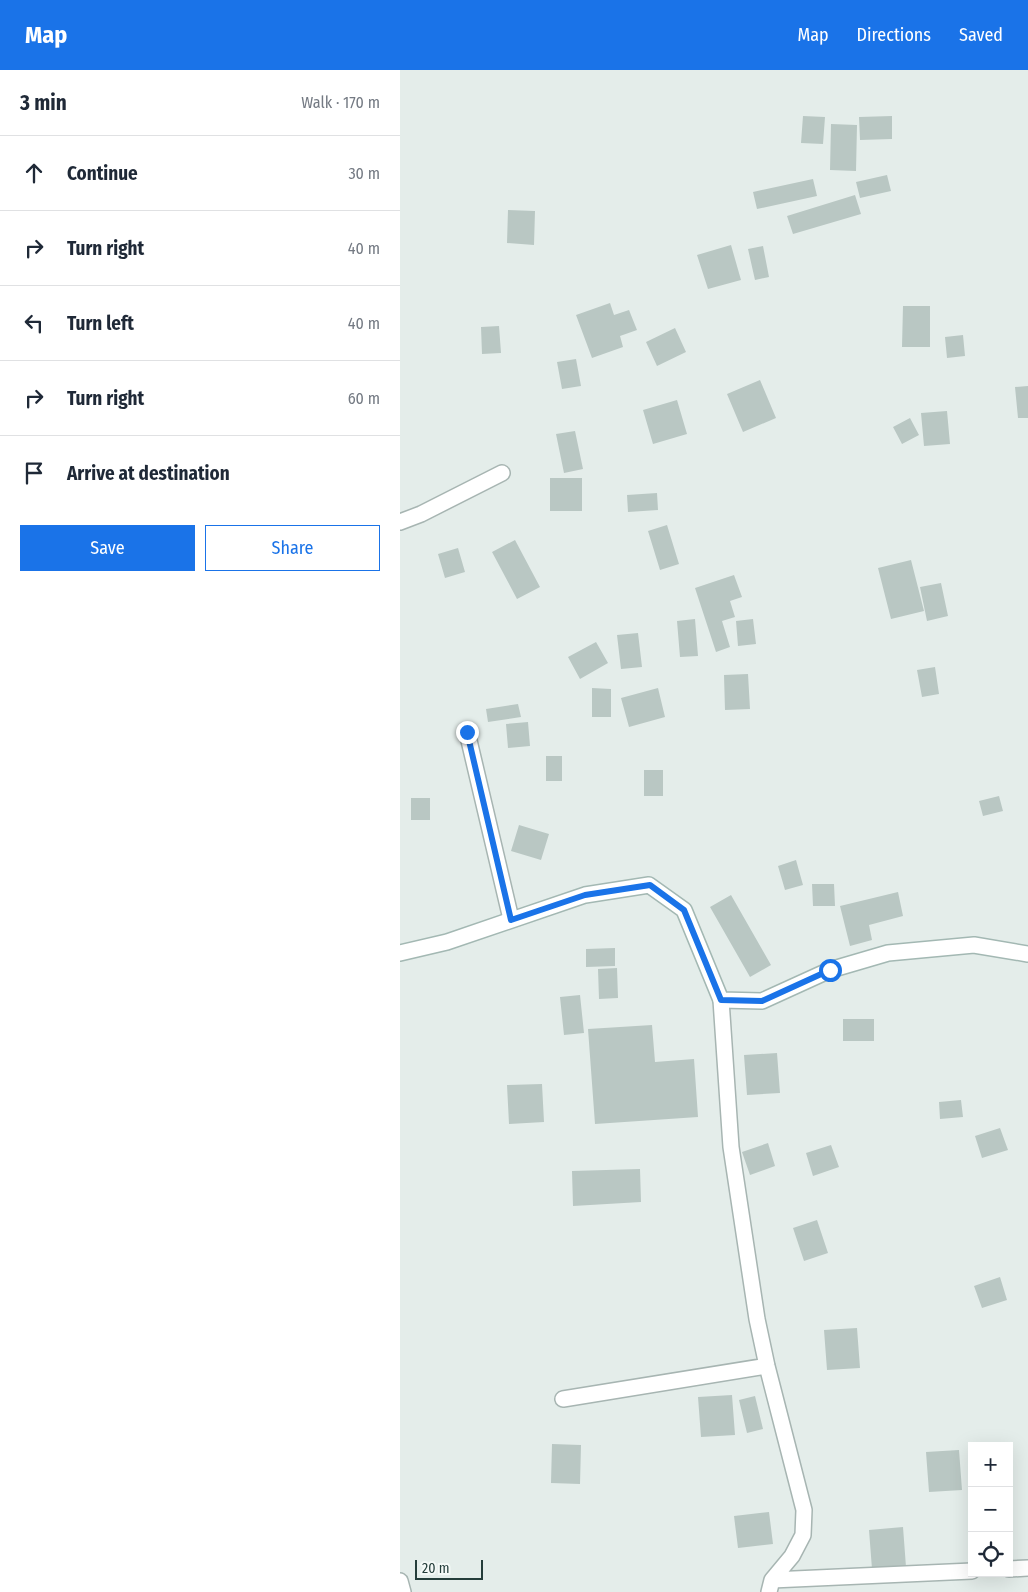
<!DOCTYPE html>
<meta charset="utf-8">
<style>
:root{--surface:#fff;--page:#f6f6f7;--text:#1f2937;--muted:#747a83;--line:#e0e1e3;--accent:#1a73e8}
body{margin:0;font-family:"Fira Sans Condensed",sans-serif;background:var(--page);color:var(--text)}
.controls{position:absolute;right:15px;bottom:15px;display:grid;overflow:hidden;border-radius:0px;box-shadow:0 5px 20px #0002}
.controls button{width:45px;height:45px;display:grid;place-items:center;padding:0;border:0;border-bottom:1px solid var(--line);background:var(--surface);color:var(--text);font:25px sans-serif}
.scale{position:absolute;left:15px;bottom:12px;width:68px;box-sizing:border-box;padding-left:5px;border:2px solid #243d3a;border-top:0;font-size:14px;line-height:18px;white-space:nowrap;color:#243d3a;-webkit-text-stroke:4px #f4f9f7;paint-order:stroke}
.stop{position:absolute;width:15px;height:15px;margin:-11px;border:4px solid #1a73e8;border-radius:50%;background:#fff}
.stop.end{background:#1a73e8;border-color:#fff;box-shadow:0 1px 5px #0008}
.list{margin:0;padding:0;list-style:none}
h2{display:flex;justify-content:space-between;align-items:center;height:65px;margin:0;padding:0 20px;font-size:21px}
h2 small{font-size:16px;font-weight:400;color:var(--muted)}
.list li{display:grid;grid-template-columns:32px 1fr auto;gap:15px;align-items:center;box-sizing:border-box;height:75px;padding:0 20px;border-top:1px solid var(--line)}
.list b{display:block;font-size:19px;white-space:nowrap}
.list em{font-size:16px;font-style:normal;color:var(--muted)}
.actions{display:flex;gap:10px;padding:15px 20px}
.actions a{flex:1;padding:11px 0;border:1px solid var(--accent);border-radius:0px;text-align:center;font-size:18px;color:var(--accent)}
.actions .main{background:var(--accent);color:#fff}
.icon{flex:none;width:28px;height:28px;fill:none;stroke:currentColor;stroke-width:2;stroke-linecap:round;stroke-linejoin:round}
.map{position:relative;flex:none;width:628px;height:1522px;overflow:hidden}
header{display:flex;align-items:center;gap:30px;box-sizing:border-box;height:70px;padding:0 25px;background:var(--accent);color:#fff}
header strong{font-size:24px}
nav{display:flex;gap:28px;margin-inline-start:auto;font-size:18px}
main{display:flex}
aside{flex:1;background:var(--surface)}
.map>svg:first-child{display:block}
</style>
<header>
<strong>Map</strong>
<nav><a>Map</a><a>Directions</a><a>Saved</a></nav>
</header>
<main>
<aside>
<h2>3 min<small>Walk · 170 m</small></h2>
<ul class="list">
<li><svg class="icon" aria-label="ahead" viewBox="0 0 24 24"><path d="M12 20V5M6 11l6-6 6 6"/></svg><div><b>Continue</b></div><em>30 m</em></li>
<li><svg class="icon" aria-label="right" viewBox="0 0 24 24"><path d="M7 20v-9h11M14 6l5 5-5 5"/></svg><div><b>Turn right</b></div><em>40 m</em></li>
<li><svg class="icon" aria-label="left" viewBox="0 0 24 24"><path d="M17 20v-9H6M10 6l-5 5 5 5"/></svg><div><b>Turn left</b></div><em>40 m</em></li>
<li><svg class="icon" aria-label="right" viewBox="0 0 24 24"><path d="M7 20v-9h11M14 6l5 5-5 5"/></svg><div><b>Turn right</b></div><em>60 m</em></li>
<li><svg class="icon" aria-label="arrive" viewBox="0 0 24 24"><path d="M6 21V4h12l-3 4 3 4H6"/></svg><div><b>Arrive at destination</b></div></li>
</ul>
<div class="actions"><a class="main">Save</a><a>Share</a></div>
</aside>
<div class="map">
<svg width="628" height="1522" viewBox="0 0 628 1522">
<rect width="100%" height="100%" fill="#e4edea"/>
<!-- building -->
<path fill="#b9c7c3" d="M403,46L425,47L423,74L401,73Z
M492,46V69L460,70L459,47Z
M431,54L457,55L456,101L430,100Z
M487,105L491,121L460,128L456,112Z
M413,109L417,126L357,139L353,122Z
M455,125L461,144L393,164L387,146Z
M108,140L135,141L134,175L107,173Z
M331,175L341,210L308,219L297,185Z
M363,176L369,207L355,210L348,179Z
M210,233L214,245L229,240L237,260L220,266L223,277L192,288L176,245Z
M503,236H530V277H502Z
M99,256L101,283L82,284L81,257Z
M275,258L286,282L257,296L246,272Z
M563,265L565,286L547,288L545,267Z
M176,289L181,316L162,319L157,292Z
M360,310L376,348L343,362L327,324Z
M628,316V348H618L615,317Z
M277,330L287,364L253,374L243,340Z
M547,341L550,374L524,376L521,343Z
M510,348L519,365L502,374L493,357Z
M175,361L183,399L164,403L156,364Z
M150,408H182V441H150Z
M257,423L258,440L228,442L227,425Z
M267,455L279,494L260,500L248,461Z
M115,470L140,517L117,529L92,482Z
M58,478L65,502L45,508L38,484Z
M511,490L524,541L491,549L478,498Z
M334,505L342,527L330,531L335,547L322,551L330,577L316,582L295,518Z
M541,513L548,546L527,551L520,517Z
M295,549L298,586L280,587L277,551Z
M353,549L356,574L338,576L336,551Z
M238,563L242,597L221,599L217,565Z
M196,572L208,593L180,609L168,587Z
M535,597L539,624L522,627L517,600Z
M348,604L350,639L325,640L324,605Z
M192,618L211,619V647H192Z
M258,618L265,647L229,657L221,628Z
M118,634L121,647L88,652L86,639Z
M128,652L130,676L108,678L106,654Z
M146,686H162V711H146Z
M244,700H263V726H244Z
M599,726L603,741L583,746L579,731Z
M11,728H30V750H11Z
M119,755L149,764L141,790L111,781Z
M396,790L403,815L385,820L378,796Z
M412,814H434L435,836H413Z
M498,822L503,846L469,855L472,870L450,876L440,836Z
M331,825L371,895L350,907L310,837Z
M215,878V896L186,897V879Z
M217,898L218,928L199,929L198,899Z
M180,925L184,963L164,965L160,927Z
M443,949H474V971H443Z
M252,955L255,992L294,989L298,1047L195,1054L188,959Z
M377,983L380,1023L347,1025L344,985Z
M142,1014L144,1052L109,1054L107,1015Z
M561,1030L563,1047L540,1049L539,1032Z
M600,1058L608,1080L582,1088L575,1066Z
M368,1073L375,1096L350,1105L342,1082Z
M431,1075L439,1097L413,1106L406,1083Z
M240,1099L241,1132L173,1136L172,1101Z
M417,1150L428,1183L404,1191L393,1158Z
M600,1207L607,1230L582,1238L574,1216Z
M457,1258L460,1298L427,1300L424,1260Z
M332,1325L335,1365L301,1367L298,1327Z
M355,1326L363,1359L347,1363L339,1330Z
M152,1374L181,1375L180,1414L151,1413Z
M559,1380L562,1420L529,1422L526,1382Z
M369,1442L373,1474L338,1478L334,1446Z
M503,1457L506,1497L472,1499L469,1460Z"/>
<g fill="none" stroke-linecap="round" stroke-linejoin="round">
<!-- street casing -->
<g stroke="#a7b5b2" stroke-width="18">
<path id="street" d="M0,452L21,444L102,403
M67,662L111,849
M321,930L331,1077L357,1249L367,1296L404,1440L403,1465L392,1486L372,1510L369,1522
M163,1329L367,1296
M609,1499L628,1498
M372,1510L572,1501
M0,1511L3,1522"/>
</g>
<!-- secondary casing -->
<g stroke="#a3b8b3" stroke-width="18">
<path id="secondary" d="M0,883L47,872L185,825L249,815L284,840L321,930L362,931L430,900L488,883L574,875L628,884"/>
</g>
<!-- street -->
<use href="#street" stroke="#fff" stroke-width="15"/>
<!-- secondary -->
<use href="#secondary" stroke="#fff" stroke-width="15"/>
</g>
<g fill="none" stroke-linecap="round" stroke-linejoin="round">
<!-- route -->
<path stroke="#1a73e8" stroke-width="6" d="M67,662L111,850L185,825L250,815L284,840L321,930L362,931L430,900"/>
</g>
</svg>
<div class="controls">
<button>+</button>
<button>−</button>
<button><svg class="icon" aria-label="locate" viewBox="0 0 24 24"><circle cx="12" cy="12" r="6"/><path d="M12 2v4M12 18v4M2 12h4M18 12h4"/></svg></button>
</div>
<div class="scale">20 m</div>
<div class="stop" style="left:430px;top:900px"></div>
<div class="stop end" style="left:67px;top:662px"></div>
</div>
</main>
